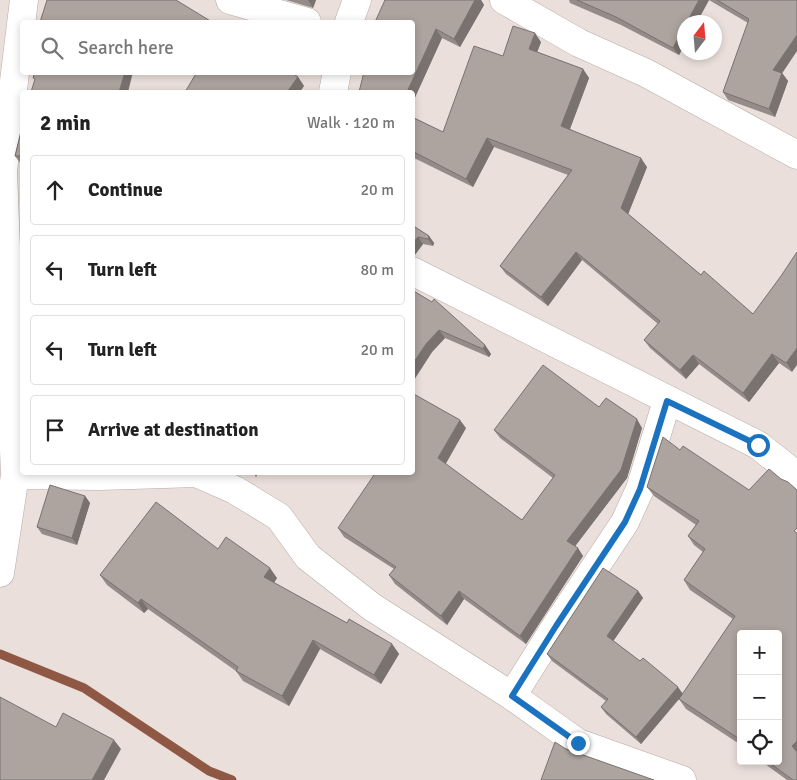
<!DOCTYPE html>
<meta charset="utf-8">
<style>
:root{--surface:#fff;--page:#f6f6f6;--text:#222;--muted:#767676;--line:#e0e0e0}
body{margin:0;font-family:Signika,sans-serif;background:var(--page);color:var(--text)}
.controls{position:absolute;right:15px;bottom:15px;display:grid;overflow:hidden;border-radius:5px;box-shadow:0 2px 8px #0003}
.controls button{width:45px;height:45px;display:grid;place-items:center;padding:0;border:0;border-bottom:1px solid var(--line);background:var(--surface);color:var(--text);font:25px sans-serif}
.compass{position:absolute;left:677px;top:15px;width:45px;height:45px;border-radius:50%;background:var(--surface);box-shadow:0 2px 8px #0003;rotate:16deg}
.stop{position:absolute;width:15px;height:15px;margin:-11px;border:4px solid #1b73c0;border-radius:50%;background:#fff}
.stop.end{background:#1b73c0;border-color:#fff;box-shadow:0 1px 5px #0008}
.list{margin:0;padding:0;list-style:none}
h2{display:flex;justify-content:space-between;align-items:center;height:65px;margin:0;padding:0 20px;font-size:21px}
h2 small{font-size:16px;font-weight:400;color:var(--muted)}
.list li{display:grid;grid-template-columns:32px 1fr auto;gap:15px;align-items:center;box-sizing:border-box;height:70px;margin:0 10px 10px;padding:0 10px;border:1px solid var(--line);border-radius:5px}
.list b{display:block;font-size:19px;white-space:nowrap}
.list em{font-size:16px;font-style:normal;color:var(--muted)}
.icon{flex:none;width:28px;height:28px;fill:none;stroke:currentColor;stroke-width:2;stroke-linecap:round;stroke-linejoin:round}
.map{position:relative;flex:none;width:797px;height:780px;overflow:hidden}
.search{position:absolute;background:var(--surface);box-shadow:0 2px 8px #0003;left:20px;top:20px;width:395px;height:55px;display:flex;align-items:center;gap:12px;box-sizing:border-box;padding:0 18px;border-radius:5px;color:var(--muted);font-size:19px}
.panel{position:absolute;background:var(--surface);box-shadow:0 2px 8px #0003;left:20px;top:90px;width:395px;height:385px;border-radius:5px}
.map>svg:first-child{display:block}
</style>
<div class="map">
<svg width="797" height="780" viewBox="0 0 797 780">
<rect width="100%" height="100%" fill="#eadfdb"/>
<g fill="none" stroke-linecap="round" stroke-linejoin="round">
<!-- stream -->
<path stroke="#8e5845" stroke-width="9" d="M0,654L84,688L209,771L232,780"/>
<!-- minor casing -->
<g stroke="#b5aba7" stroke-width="29">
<path id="minor" d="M230,0L307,22
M504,0L579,43L646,73L797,155
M349,22L357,0
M333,92L337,72
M412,271L758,445L797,476
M15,475L100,476L196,473L235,490L279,517L308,557L372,607L512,696L578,743L682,780
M0,573L15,475L3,171L24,0
M512,696L556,626L625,522L640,489L667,401"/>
</g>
<!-- minor -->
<use href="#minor" stroke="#fff" stroke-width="28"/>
</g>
<!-- wall -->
<path fill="#958c89" d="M286,0H316L313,8Z
M384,0H481L484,5L460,47L442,38L412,104V92L364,75L360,72H412Z
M569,0H797L782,73L788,81L775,117L728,100L723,92L748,23L709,0L679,55L621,25L570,3Z
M541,42L537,52L583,69L589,78L570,129L647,167L628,214L701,275L753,314L792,372L779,363L749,402L699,364L686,379L650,348L644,340L658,324L582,260L548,306L506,274L500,266L568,175L494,147L473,187L412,157V117L443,132L503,56Z
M186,72H291L298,77L304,86L195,75Z
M22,127V164H21L15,156Z
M412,225L429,236L434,243L433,246L423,244L414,256H412Z
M412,290L485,345L491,354L489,357L445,338L432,352L412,383Z
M599,407L642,428L627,478L575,546L583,556L526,644L464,599L447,625L395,584L389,575L394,569L344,537L338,528L466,428L445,464L522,520L553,478L500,438L494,430Z
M680,450L797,780H787L761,761H778L741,634V745L686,709L679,699L680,698L641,744L606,714L601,707L606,701L552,661L547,654L638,591L643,598L613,641L683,694L733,619L690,590L684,580L703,552L694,545L688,536L696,525L654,496L647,487Z
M85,496L90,503L77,545L42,534L37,527Z
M218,549L277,578L274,583L347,623L392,644L399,654L381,684L320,649L289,706L243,681L236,671L148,609L144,613L107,585L100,575Z"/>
<!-- shaded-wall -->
<path fill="#79726f" d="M308,0H316L313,8Z
M475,0H481L484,5L460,47L454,39Z
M699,0H709L697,22H687Z
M684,27V45L679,55L673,48Z
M436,29L442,38L412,104V92H407Z
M535,33L541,42L535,58L529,49Z
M797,35V51L779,78L773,70Z
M583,69L589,78L568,134L561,126Z
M125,72H133L128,92H119Z
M782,73L788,81L775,117L769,109Z
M298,77L304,86L300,92H287Z
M487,138L494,147L473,187L466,179Z
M641,158L647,167L627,217L621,208Z
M429,236L434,243L433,246L428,239Z
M418,237L423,244L414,256L412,254V244Z
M576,252L582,260L548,306L541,297Z
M439,330L445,338L432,352L412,383V365L426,344Z
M485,345L491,354L489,357L483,349Z
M797,348V365L792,372L786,363Z
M772,354L779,363L749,402L743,393Z
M693,355L699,364L686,379L680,370Z
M637,419L642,428L627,478L573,549L567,541Z
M460,420L466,428L444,467L438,458Z
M253,472H259L256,477Z
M85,496L90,503L77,545L72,538Z
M578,548L583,556L526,644L520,636Z
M270,568L277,578L271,587L264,577Z
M459,591L464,599L447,625L441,616Z
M638,591L643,598L612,643L607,636Z
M141,599L148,609L144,613L138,603Z
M313,640L320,649L289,706L282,696Z
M392,644L399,654L381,684L374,675Z
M678,687L683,694L641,744L636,737Z
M114,740L121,749L104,780H92Z
M797,741V753L792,746Z"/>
<!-- building -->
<path fill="#ada39f" stroke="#79726f" d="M47,0H176L212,22H40Z
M385,0H475L454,39L436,29L407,92H359L364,72H412V22H375Z
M577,0H699L687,22H684V27L673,48L616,17Z
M717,0H797V35L773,70L782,73L769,109L723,92L749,19Z
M513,26L535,33L529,49L583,69L561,126L641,158L621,208L701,275L704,271L753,314L781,276L797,252V348L786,363L772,354L743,393L693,355L680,370L644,340L660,321L576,252L541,297L500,266L572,170L487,138L466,179L412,151V117L443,132L474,46L503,56Z
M35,72H125L119,92H31L35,79L33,78Z
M197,72H291L298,77L287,92H185Z
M22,127V156H15Z
M412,225L429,236L428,239L418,237L412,244Z
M412,290L432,302L434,299L485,345L483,349L439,330L426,344L412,365Z
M543,365L599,407L606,398L637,419L621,470L567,541L578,548L520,636L459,591L441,616L389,575L396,567L338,528L376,472H412V393L460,420L438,458L522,520L555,475L494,430Z
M663,437L680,450L683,446L749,490L769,469L781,479L788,482L797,490V528L794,531L797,533V741L792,746L797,752V780H793L767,761H778V634H741V740L679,699L735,616L684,580L705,549L688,536L699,521L647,487Z
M50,485L85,496L72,538L37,527Z
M156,502L218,549L226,537L270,568L264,577L347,623L349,619L392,644L374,675L313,640L282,696L236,671L238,667L141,599L138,603L100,575Z
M603,568L638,591L607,636L640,661L643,658L678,687L636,737L601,707L608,699L547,654Z
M0,697L56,727L63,713L114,740L92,780H0Z
M555,742L566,749L654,780H541Z"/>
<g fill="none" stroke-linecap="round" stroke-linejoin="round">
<!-- route -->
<path stroke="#1b73c0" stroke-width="6" d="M578,743L512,696L556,626L625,522L640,489L667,401L758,445"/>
</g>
</svg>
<div class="controls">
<button>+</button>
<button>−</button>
<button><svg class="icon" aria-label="locate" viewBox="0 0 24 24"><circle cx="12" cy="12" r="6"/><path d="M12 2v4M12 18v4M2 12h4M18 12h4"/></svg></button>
</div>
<svg class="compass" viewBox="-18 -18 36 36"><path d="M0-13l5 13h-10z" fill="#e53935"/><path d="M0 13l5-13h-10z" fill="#767676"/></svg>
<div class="stop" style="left:758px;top:445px"></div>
<div class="stop end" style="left:578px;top:743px"></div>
<div class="search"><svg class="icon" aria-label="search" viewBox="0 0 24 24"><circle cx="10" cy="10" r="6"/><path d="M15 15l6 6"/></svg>Search here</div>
<section class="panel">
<h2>2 min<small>Walk · 120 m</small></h2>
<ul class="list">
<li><svg class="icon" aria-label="ahead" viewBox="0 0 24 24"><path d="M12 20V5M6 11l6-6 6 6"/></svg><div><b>Continue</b></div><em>20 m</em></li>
<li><svg class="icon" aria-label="left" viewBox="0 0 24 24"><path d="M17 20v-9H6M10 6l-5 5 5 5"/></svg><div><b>Turn left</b></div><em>80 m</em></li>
<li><svg class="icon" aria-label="left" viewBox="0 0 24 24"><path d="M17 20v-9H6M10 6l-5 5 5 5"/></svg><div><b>Turn left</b></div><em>20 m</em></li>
<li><svg class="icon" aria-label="arrive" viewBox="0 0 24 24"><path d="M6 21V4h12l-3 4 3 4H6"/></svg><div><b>Arrive at destination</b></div></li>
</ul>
</section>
</div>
